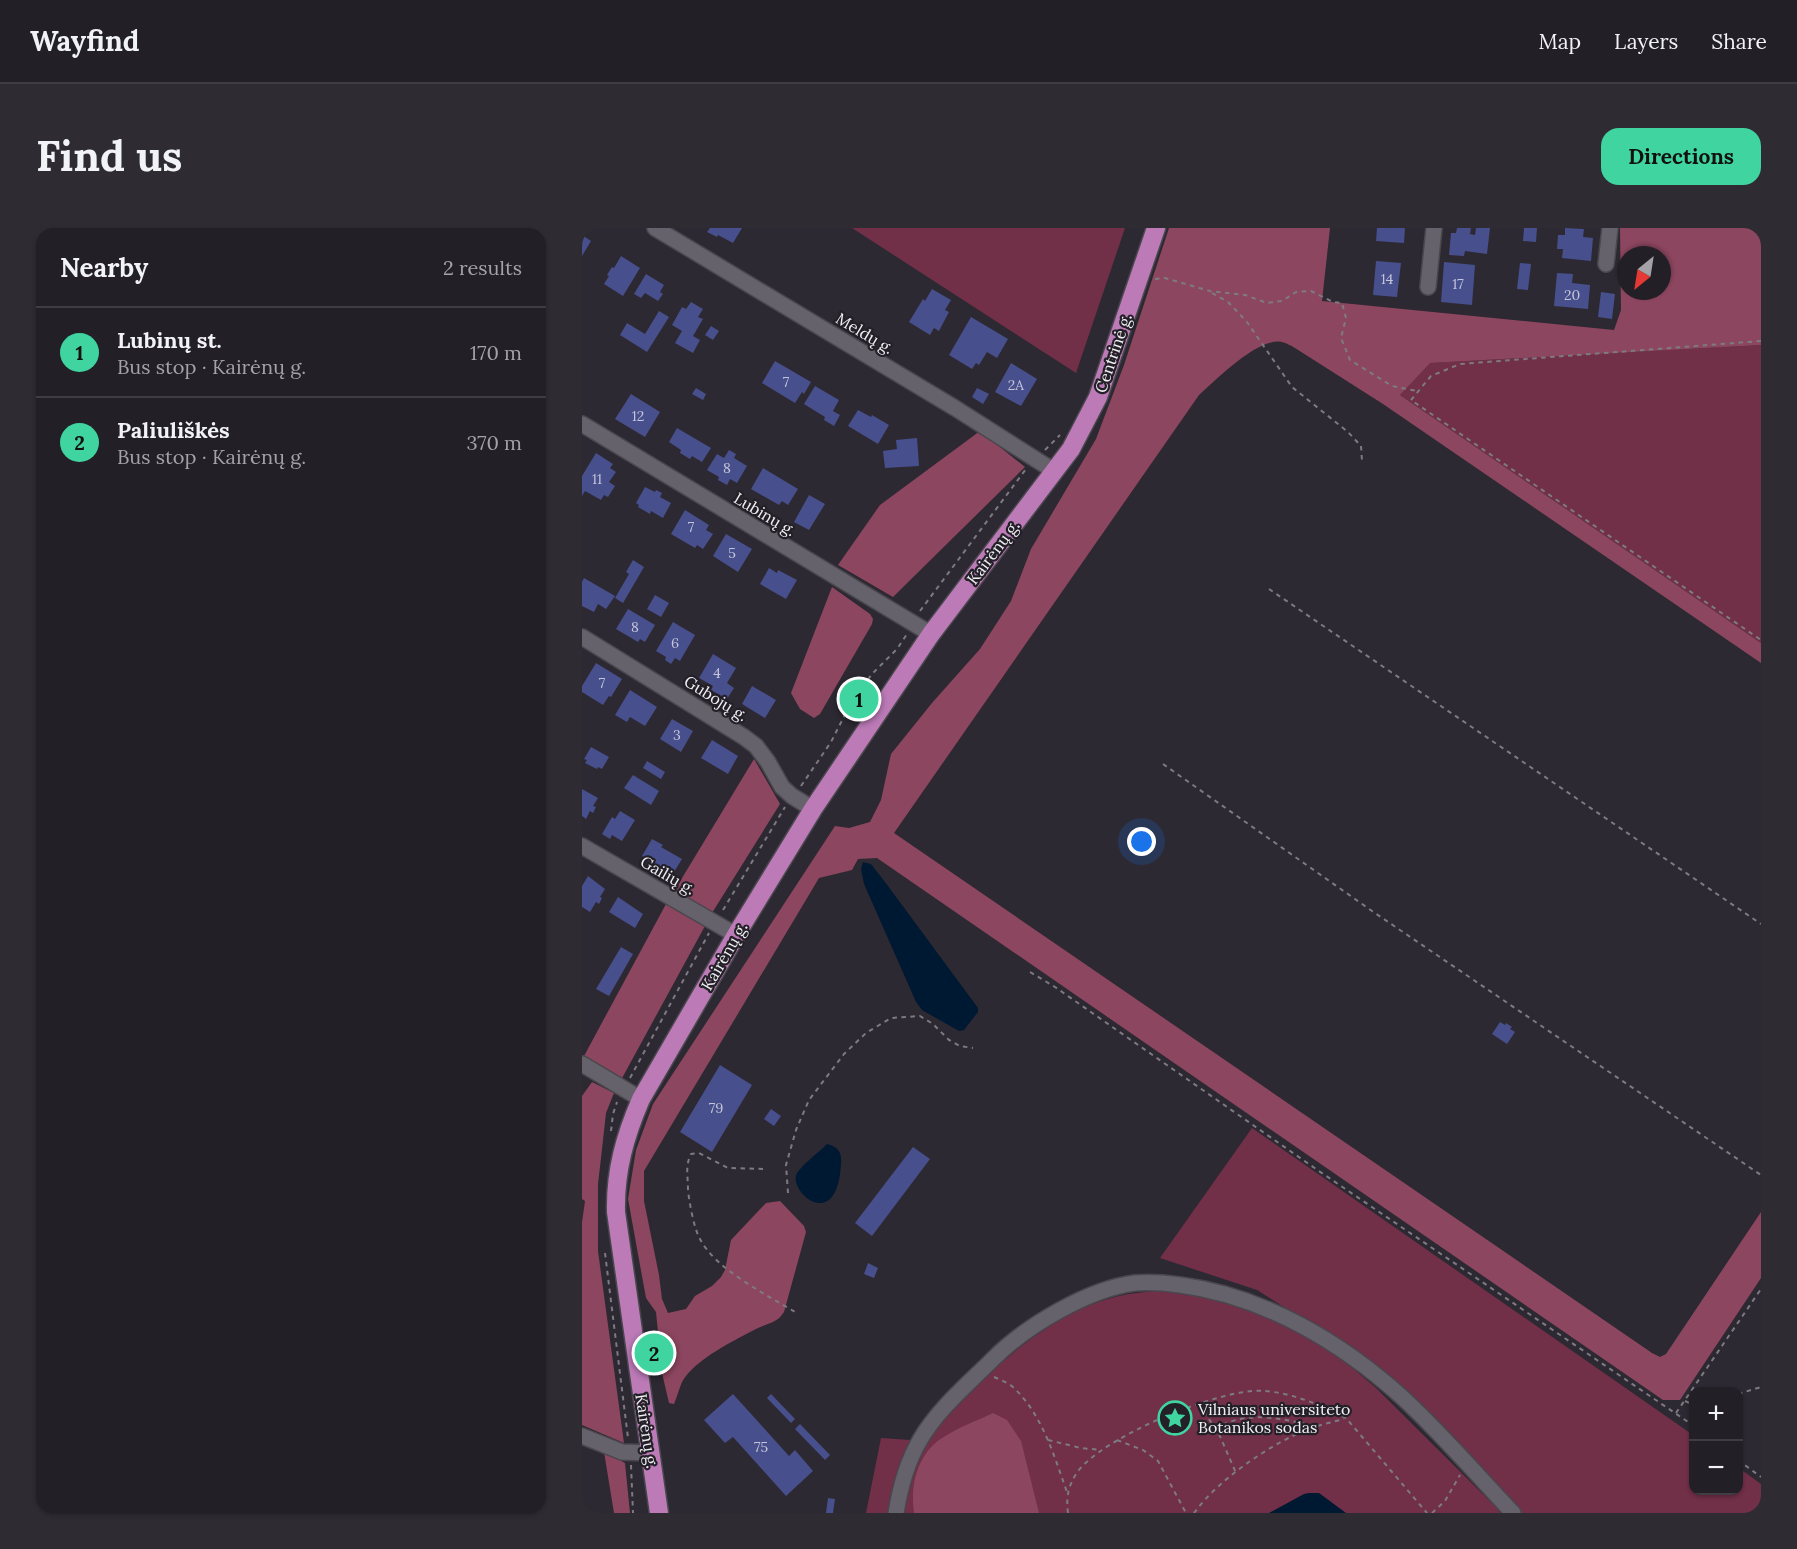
<!DOCTYPE html>
<meta charset="utf-8">
<style>
:root{--surface:#221f26;--page:#2e2c32;--text:#f1f3f6;--muted:#a2a2a7;--line:#3f3d43;--accent:#40d4a1}
body{margin:0;font-family:Lora,serif;background:var(--page);color:var(--text)}
.controls{position:absolute;right:18px;bottom:18px;display:grid;overflow:hidden;border-radius:12px;box-shadow:0 2px 4px #0004}
.controls button{width:54px;height:54px;display:grid;place-items:center;padding:0;border:0;border-bottom:2px solid var(--line);background:var(--surface);color:var(--text);font:30px sans-serif}
.compass{position:absolute;left:1035px;top:18px;width:54px;height:54px;border-radius:50%;background:var(--surface);box-shadow:0 2px 4px #0004;rotate:210deg}
.you{position:absolute;left:560px;top:614px;width:21px;height:21px;margin:-15px;border:4px solid #fff;border-radius:50%;background:#1a73e8;box-shadow:0 0 0 9px #1a73e833}
.badge{display:grid;place-items:center;width:39px;height:39px;border-radius:50%;background:var(--accent);color:#111;font-size:20px;font-weight:700}
.pin{position:absolute;translate:-50% -50%;border:3px solid #fff;box-shadow:0 2px 6px #0006}
.list{margin:0;padding:0;list-style:none}
h2{display:flex;justify-content:space-between;align-items:center;height:78px;margin:0;padding:0 24px;font-size:26px}
h2 small{font-size:20px;font-weight:400;color:var(--muted)}
.list li{display:grid;grid-template-columns:39px 1fr auto;gap:18px;align-items:center;box-sizing:border-box;height:90px;padding:0 24px;border-top:2px solid var(--line)}
.list b{display:block;font-size:22px;white-space:nowrap}
.list p{margin:0;font-size:20px;white-space:nowrap;color:var(--muted)}
.list em{font-size:20px;font-style:normal;color:var(--muted)}
.map{position:relative;flex:none;width:1179px;height:1285px;overflow:hidden;border-radius:18px}
header{display:flex;align-items:center;gap:36px;box-sizing:border-box;height:84px;padding:0 30px;background:var(--surface);border-bottom:2px solid var(--line)}
header strong{font-size:28px}
nav{display:flex;gap:33px;margin-inline-start:auto;font-size:21px}
.intro{display:flex;align-items:center;justify-content:space-between;box-sizing:border-box;height:144px;padding:0 36px}
h1{margin:0;font-size:42px}
.button{padding:15px 27px;border-radius:18px;background:var(--accent);color:#111;font-size:21px;font-weight:700}
main{display:flex;gap:36px;padding:0 36px}
aside{flex:1;background:var(--surface);border-radius:18px;box-shadow:0 2px 4px #0004}
.map>svg:first-child{display:block}
</style>
<header>
<strong>Wayfind</strong>
<nav><a>Map</a><a>Layers</a><a>Share</a></nav>
</header>
<div class="intro"><h1>Find us</h1><a class="button">Directions</a></div>
<main>
<aside>
<h2>Nearby<small>2 results</small></h2>
<ul class="list">
<li><span class="badge">1</span><div><b>Lubinų st.</b><p>Bus stop · Kairėnų g.</p></div><em>170 m</em></li>
<li><span class="badge">2</span><div><b>Paliuliškės</b><p>Bus stop · Kairėnų g.</p></div><em>370 m</em></li>
</ul>
</aside>
<div class="map">
<svg width="1179" height="1285" viewBox="0 0 1179 1285">
<rect width="100%" height="100%" fill="#2d2932"/>
<!-- green -->
<path fill="#712f48" d="M270,0H543L494,145Z
M1179,117V415L818,167L847,135Z
M670,900L1111,1207L1112,1262H1156L1157,1240L1179,1256V1285H940L830,1172L778,1127L675,1062L578,1030Z
M578,1062L622,1068L665,1078L707,1096L748,1121L793,1159L920,1285H284L299,1210L343,1213C393,1156 460,1086 537,1068C550,1065 565,1064 578,1062Z"/>
<!-- forest -->
<path fill="#8d465f" fill-rule="evenodd" d="M587,0H748L740,73L1032,102L1039,82L1038,0H1179V117L848,135L818,167L1179,415V435L801,176L713,120C710,118 704,115 700,114C676,109 634,152 617,167L312,605L1070,1125L1078,1129L1084,1126L1179,984V1050L1098,1172H1081L295,630L276,631L270,642L237,650L62,943V973L77,1047L80,1071L86,1085L104,1081L113,1068L130,1058L139,1049L143,1042L149,1012L184,975L198,973L222,998L224,1004L202,1084C194,1096 188,1094 176,1100C153,1112 113,1131 100,1154C97,1161 95,1169 92,1176L87,1175L80,1145L74,1084L64,1070L46,971L54,922L71,876L253,598L267,600L288,594L299,572L309,526L350,475L398,421L429,373L449,321L514,211L542,137ZM1044,27H1080V63H1044Z
M398,203L443,239L311,369L256,337L298,277Z
M250,359L288,386L291,391L290,396L238,486L232,490L218,481L209,465Z
M172,531L198,576L130,685L91,665Z
M84,676L123,698L39,852L2,828Z
M10,854L32,865L24,885L20,921L16,956V1023L42,1215L0,1197V994L3,973L0,971V868Z
M411,1185L425,1192L439,1213L457,1285H332C328,1258 335,1226 360,1210C375,1200 394,1193 411,1185Z
M22,1224L43,1235L48,1285H32Z"/>
<!-- water -->
<path fill="#001932" d="M281,634L289,636L306,658L396,780V784L382,802L377,803L340,782L334,774L282,656L279,641Z
M245,916C257,919 260,925 259,936C255,1007 205,963 215,945C221,936 237,924 245,916Z
M727,1265H737L764,1285H687L722,1266Z"/>
<!-- building -->
<path fill="#474f8c" d="M128,0H160L151,15L136,7L135,9L125,4Z
M795,0H823L822,15L794,13Z
M875,0H889L888,6L893,7L894,0H908L905,26L883,23L882,28L867,27L869,5H874Z
M942,0H955L954,14L941,13Z
M983,0L1002,1L1001,9L1011,10L1009,33L980,30L981,21H975L976,7H983Z
M0,7L9,13L0,28Z
M39,28L58,40L41,68L22,56L27,48L25,47L30,39L32,40Z
M794,33L819,35L815,69L791,67Z
M862,34L893,37L890,77L859,74Z
M938,35L949,36L946,62L935,61Z
M975,45L991,46L990,55L1008,57L1006,81L972,78Z
M64,46L82,57L78,64L81,66L76,73L63,65L59,70L52,66Z
M350,61L369,72L363,82L367,84L357,103L352,100L348,107L327,94L341,71L343,73Z
M1019,64L1033,66L1030,91L1016,89Z
M109,74L121,81L116,89L121,91L111,108L118,112L111,125L93,115L100,103L90,97L100,79L104,81Z
M77,83L87,89L65,124L38,107L45,95L63,106Z
M389,89L426,111L415,130L405,124L397,137L394,135L390,141L367,127Z
M129,98L137,103L131,112L123,107Z
M193,133L229,154L222,166L220,164L213,175L180,155Z
M429,135L455,151L439,178L413,164Z
M233,158L257,172L251,183L258,187L252,198L242,192L243,189L222,176Z
M114,160L124,166L121,172L110,166Z
M395,160L407,166L401,176L390,169Z
M49,166L78,184L63,209L33,191Z
M276,182L289,189L290,187L307,197L296,216L266,198Z
M95,200L129,220L120,234L110,228L108,231L98,225L99,222L87,214Z
M335,210L337,238L303,240L301,223L315,221L314,212Z
M147,222L154,226L152,230L165,238L155,255L148,251L145,257L136,252L137,249L125,242L135,226L142,230Z
M14,225L31,236L28,240L34,244L27,254L33,258L26,269L22,267L19,272L3,263L0,268V248Z
M181,240L216,261L206,277L200,273L197,277L169,261Z
M63,259L73,264L74,262L80,265L78,269L89,275L81,290L69,283L68,286L56,279L57,277L54,275Z
M227,267L243,276L227,302L212,294Z
M103,282L127,297L124,302L131,306L121,321L115,317L113,320L89,306Z
M144,306L170,321L156,344L131,328Z
M51,332L62,339L41,375L33,370L47,346L44,344Z
M187,340L195,345L196,342L215,352L204,371L178,356Z
M2,350L33,368L24,381L16,376L12,384L0,378V354Z
M73,367L87,375L79,389L65,381Z
M46,381L73,397L63,414L58,411L56,414L34,401Z
M91,394L113,407L98,433L93,430L89,436L83,432L84,429L74,423Z
M131,426L154,440L145,455L152,460L145,471L129,462L131,458L117,450Z
M14,435L40,451L29,469L27,468L21,477L0,464V458Z
M170,458L194,472L183,490L160,476Z
M48,462L75,479L63,498L48,489L45,494L33,487Z
M90,491L111,503L99,524L78,511Z
M130,512L156,528L146,546L119,530Z
M9,519L27,529L20,541L16,539L15,541L3,535L5,532L2,531Z
M65,533L83,544L79,551L61,540Z
M51,547L77,563L69,577L42,560Z
M0,561L16,570L11,578L14,579L11,585L8,583L4,591L0,588Z
M38,583L53,592L40,613L30,607L28,611L20,606L30,589L33,591Z
M70,611L81,617L79,619L100,631L92,644L85,640L84,642L76,637L75,639L60,628Z
M6,648L23,661L18,669L20,670L17,676L14,674L8,684L0,679V658Z
M36,669L61,686L53,700L27,684Z
M39,719L51,726L27,768L14,761Z
M918,794L923,797L924,795L930,799L928,801L933,804L925,816L910,806Z
M138,837L170,857L130,924L98,904Z
M189,881L199,888L192,898L182,891Z
M331,919L348,931L290,1008L273,995Z
M286,1035L296,1040L292,1050L282,1046Z
M151,1166L207,1228L213,1222L231,1243L204,1268L151,1209L143,1215L122,1192Z
M189,1166L213,1191L209,1195L185,1170Z
M218,1196L248,1227L243,1232L213,1201Z
M246,1270L253,1271L251,1285H244Z"/>
<g fill="none" stroke-linecap="round" stroke-linejoin="round">
<!-- minor casing -->
<g stroke="#4a474e" stroke-width="18">
<path id="minor" d="M73,0L373,180L472,243
M1024,36L1028,0
M846,59L852,0
M0,196L349,406
M0,409L162,509L174,518L186,534L200,559L210,568L231,581
M0,618L154,707
M0,836L59,871
M0,1208L40,1224L69,1225
M314,1285C318,1260 325,1234 338,1212C356,1181 385,1157 411,1131C444,1098 506,1061 553,1055C568,1054 583,1055 598,1057C682,1068 759,1114 821,1170C860,1206 895,1247 931,1285"/>
</g>
<!-- major casing -->
<g stroke="#4a474e" stroke-width="21">
<path id="major" d="M77,1285L34,984C33,943 43,908 59,871L154,707L231,581L349,406L489,221L516,169L574,0"/>
</g>
<!-- path -->
<path stroke="#7e7a82" stroke-width="2" stroke-dasharray="4.5 4.5" stroke-linecap="butt" d="M573,51L583,50L628,63L663,67L685,75L700,73L714,64L729,63L751,74L760,75L764,90L759,110L768,132L810,158L835,163
M630,65L646,74L665,94L710,159L766,204L779,218L780,233
M1179,113L878,136L849,148L829,172L1179,412
M463,222L478,207
M687,361L1179,696
M338,383L444,241
M581,536L790,683L1179,947
M219,558L249,514L270,473L290,446L315,421L325,406
M141,682L203,579
M448,744L473,759L734,941L1112,1198
M48,850L127,705
M29,903L31,886L35,874
M181,941L146,940L117,925L109,926C103,938 106,948 106,962C107,973 112,1001 118,1011C133,1041 185,1067 213,1084
M206,965L204,937L214,902L227,872L262,826L284,805L309,790L338,788L351,796L367,812L378,818L391,820
M23,1025L46,1210
M412,1149C419,1152 427,1155 432,1160C461,1188 472,1228 485,1264
M1156,1166L1179,1159
M1103,1173L1112,1177
M617,1176L637,1206L654,1245
M1094,1185L1179,1061
M633,1201C664,1182 698,1190 732,1198
M466,1212L499,1220L519,1222
M535,1212L561,1222L576,1233L604,1285
M1156,1232L1179,1249
M49,1237L51,1285
M486,1285C484,1270 486,1259 494,1246C517,1210 640,1159 682,1163C711,1165 738,1177 764,1190L845,1285
M612,1285C637,1251 687,1217 726,1201C738,1197 750,1194 762,1191
M850,1285L863,1273L878,1247"/>
<!-- minor -->
<use href="#minor" stroke="#66626c" stroke-width="15"/>
<!-- major -->
<use href="#major" stroke="#bc7ab7" stroke-width="18"/>
</g>
<!-- icons -->
<defs>
<g id="sight-ring" transform="scale(1.725)"><circle r="9.5" fill="#232028" stroke="#40d4a1" stroke-width="1.5"/><path d="M0-6L1.8-2.2L6-1.7L2.9 1.2L3.7 5.4L0 3.3L-3.7 5.4L-2.9 1.2L-6-1.7L-1.8-2.2Z" fill="#40d4a1"/></g>
</defs>
<g fill-rule="evenodd">
<use href="#sight-ring" x="593" y="1190"/>
</g>
<g text-anchor="middle" dominant-baseline="central" stroke-width="4.5" stroke-linejoin="round" paint-order="stroke">
<!-- number labels -->
<g font-size="14" fill="#c6c6da">
<text x="805" y="51">14</text>
<text x="876" y="56">17</text>
<text x="990" y="67">20</text>
<text x="204" y="154">7</text>
<text x="434" y="157">2A</text>
<text x="56" y="188">12</text>
<text x="145" y="240">8</text>
<text x="15" y="251">11</text>
<text x="109" y="299">7</text>
<text x="150" y="325">5</text>
<text x="53" y="399">8</text>
<text x="93" y="415">6</text>
<text x="135" y="445">4</text>
<text x="20" y="455">7</text>
<text x="95" y="507">3</text>
<text x="134" y="880">79</text>
<text x="179" y="1219">75</text>
</g>
<!-- street labels -->
<g font-size="16" fill="#f1eef4" stroke="#232028">
<text transform="translate(283 105) rotate(31)">Meldų g.</text>
<text transform="translate(531 125) rotate(-71)">Centrinė g.</text>
<text transform="translate(183 286) rotate(31)">Lubinų g.</text>
<text transform="translate(411 324) rotate(-53)">Kairėnų g.</text>
<text transform="translate(134 470) rotate(32)">Gubojų g.</text>
<text transform="translate(86 647) rotate(30)">Gailių g.</text>
<text transform="translate(142 728) rotate(-60)">Kairėnų g.</text>
<text transform="translate(65 1203) rotate(81)">Kairėnų g.</text>
</g>
<!-- poi labels -->
<g font-size="16" fill="#f1eef4" stroke="#232028" text-anchor="start">
<text x="616" y="1181">Vilniaus universiteto<tspan x="616" dy="18">Botanikos sodas</tspan></text>
</g>
</g>
</svg>
<div class="controls">
<button>+</button>
<button>−</button>
</div>
<svg class="compass" viewBox="-18 -18 36 36"><path d="M0-13l5 13h-10z" fill="#e53935"/><path d="M0 13l5-13h-10z" fill="#a2a2a7"/></svg>
<div class="you"></div>
<div class="pin badge" style="left:277px;top:471px">1</div>
<div class="pin badge" style="left:72px;top:1125px">2</div>
</div>
</main>
